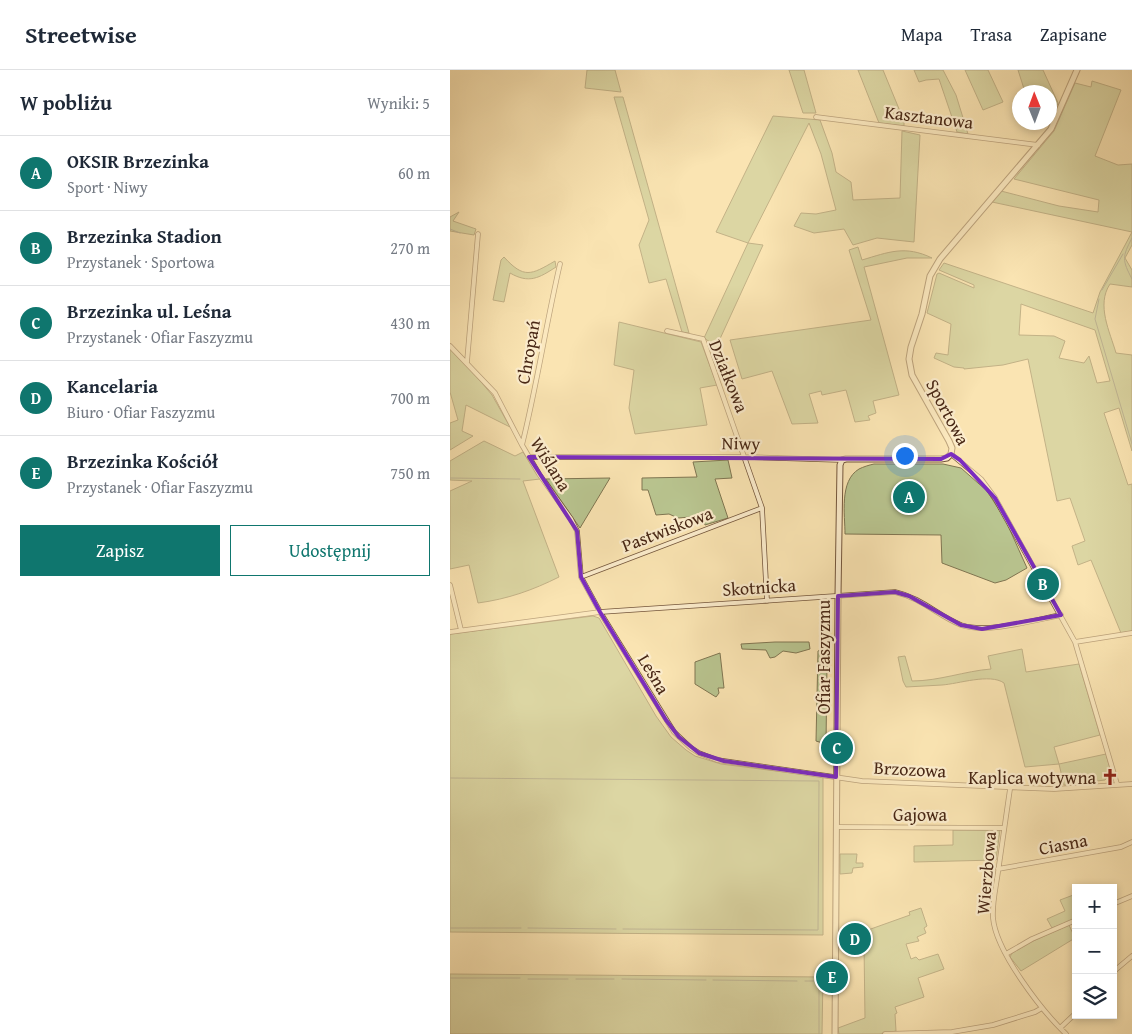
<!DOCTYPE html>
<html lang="pl">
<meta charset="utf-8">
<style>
:root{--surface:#fff;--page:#f2f2f3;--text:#1f2937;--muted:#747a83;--line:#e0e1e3;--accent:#0f766e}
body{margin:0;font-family:"Gentium Book Plus",serif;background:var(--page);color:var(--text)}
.controls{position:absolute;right:15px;bottom:15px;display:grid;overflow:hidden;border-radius:0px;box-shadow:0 2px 8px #0003}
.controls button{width:45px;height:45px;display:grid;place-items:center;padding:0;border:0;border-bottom:1px solid var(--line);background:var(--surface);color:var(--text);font:25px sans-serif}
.compass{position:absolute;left:562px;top:15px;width:45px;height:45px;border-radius:50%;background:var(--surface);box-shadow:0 2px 8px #0003;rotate:359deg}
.you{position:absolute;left:454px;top:385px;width:18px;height:18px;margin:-12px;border:4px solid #fff;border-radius:50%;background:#1a73e8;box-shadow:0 0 0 8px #1a73e833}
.badge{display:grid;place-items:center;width:32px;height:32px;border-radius:50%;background:var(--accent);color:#fff;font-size:16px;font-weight:700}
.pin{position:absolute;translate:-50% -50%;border:2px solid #fff;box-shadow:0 1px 5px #0006}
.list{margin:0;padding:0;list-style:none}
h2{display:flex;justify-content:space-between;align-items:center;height:65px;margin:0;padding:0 20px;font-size:21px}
h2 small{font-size:16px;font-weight:400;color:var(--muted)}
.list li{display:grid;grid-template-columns:32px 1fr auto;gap:15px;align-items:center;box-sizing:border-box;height:75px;padding:0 20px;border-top:1px solid var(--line)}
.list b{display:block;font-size:19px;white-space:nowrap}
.list p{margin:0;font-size:16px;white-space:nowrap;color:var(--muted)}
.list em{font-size:16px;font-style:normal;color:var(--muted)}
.actions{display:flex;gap:10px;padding:15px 20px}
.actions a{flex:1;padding:11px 0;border:1px solid var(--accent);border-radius:0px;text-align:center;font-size:18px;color:var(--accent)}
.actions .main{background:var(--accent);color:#fff}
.icon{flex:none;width:28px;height:28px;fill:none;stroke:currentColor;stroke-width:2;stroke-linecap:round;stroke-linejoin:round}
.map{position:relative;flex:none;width:682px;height:964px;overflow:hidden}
header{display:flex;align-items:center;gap:30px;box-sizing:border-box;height:70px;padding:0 25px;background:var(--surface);border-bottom:1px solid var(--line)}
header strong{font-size:24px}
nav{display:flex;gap:28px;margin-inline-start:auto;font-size:18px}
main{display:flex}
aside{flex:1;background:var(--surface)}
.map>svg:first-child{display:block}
</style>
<header>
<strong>Streetwise</strong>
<nav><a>Mapa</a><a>Trasa</a><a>Zapisane</a></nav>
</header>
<main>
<aside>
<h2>W pobliżu<small>Wyniki: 5</small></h2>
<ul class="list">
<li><span class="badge">A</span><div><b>OKSIR Brzezinka</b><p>Sport · Niwy</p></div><em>60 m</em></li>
<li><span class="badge">B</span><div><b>Brzezinka Stadion</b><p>Przystanek · Sportowa</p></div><em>270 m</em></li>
<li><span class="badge">C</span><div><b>Brzezinka ul. Leśna</b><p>Przystanek · Ofiar Faszyzmu</p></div><em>430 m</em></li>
<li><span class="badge">D</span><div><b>Kancelaria</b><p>Biuro · Ofiar Faszyzmu</p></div><em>700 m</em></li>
<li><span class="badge">E</span><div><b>Brzezinka Kościół</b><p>Przystanek · Ofiar Faszyzmu</p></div><em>750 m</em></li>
</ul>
<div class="actions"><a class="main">Zapisz</a><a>Udostępnij</a></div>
</aside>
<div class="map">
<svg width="682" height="964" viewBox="0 0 682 964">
<rect width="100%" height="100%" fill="#fae4b2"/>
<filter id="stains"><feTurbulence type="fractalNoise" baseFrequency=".004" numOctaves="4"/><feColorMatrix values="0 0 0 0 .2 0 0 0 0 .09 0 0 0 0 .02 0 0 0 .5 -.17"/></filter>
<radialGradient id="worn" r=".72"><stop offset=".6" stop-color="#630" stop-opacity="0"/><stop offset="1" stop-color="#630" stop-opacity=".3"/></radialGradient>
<!-- green -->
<path fill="#b9c590" stroke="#807652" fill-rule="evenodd" d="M137,0H165L171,22L135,18Z
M339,0H354L366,43H353Z
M408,0H433L454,51V56L429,53Z
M464,0H493L506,25L518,64L507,62L489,9L476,10L469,12Z
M515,0H538L553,32L533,40Z
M568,0H593L608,33L600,51V22H575Z
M642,11L671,20L645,86L668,95L682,94V162L542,132L551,121L609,136L648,142L649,130L564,109L604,61L625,13L641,17Z
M164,27H173L239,263L232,262L216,209L199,213L189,175L199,150Z
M323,46L370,50L382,83L386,102L401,112L403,130L450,128L452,61L470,65L464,172L427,168L403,175L394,159L364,163L344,156L351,143L366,144L386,140L371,84L359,53L298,173L313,175L269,271L260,272L254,268L298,173L266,162Z
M9,142L3,151L26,159L24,165L0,161V147Z
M682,162V175L675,188L682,200V217L660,214C646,235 660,262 666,283L682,285V381L669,338L654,343L678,415L682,414V561L671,563L641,490L628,495L622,476L635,471L620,428L607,431L578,289L553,295L514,299V298L504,297L484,288L486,283L498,285L501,254L477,243L487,204L489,203L524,218V215L489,200L494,193L643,243L650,222ZM571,234L645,260L660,311L647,313L639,286L634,293L609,288L615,271L604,266L569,265Z
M408,177L412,190C439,182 455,175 482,188H457L414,197L449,325L423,331L426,343L418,346L420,350L405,352L396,320L372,325L371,321L359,324L368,353L342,354L322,301L292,309L280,270L421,250L399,180Z
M54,187C74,209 81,205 105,191L106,197C89,208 79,214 60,203L54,232L43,230L51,190Z
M169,252L251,272L267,315L250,318L257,355L185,364L179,338L184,300L164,295Z
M0,279L17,295L42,325L60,357L16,335L12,361L23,366L0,380V353L8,350L0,322Z
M34,371L65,386L73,382L90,409L73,411L109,507C83,520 58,529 28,533L19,495L0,499V421L22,411L0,410V391Z
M278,390L282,408L265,409L278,448L255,455L253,446L228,448L219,444L206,445L198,420H192V408L247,407L243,392Z
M424,394H493L511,398L537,421L555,449L577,498L556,510L545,513L492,493L491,465L395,464C395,445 389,411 409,399C413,397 419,395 424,394Z
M160,408L130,458L96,409Z
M143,546L149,548L206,646L221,667L236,680L245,686L271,694L373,707V865L0,862V564Z
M325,572H359L360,579L346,583L333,581L325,587L320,588L316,580L292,579L291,574Z
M374,579L377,594L376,674L366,671L368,581Z
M572,579L576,602L629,594L650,665L604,677L609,694L656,684L661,702L655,710L614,715L609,694L575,697L554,613C540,603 508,614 492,615C480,616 468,616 456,617L453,611L448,587L455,586L462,611C489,611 515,601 541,599L538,586Z
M270,583L274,618H268L269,623L266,627L245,614V592Z
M503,760H550L546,790L464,792V776L503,775Z
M390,784H407L406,793H413V797L403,798L402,803L390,804Z
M626,824V849L602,858L597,849L615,841L610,830Z
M471,838L477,856L474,858L476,863L467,867L469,871L456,874L461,889L466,887L469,890L488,884L494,899L468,908L474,927L445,937L447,943L445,944L446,961L430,964H389L388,958L415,948L414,875L418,873V860L460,845L459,842Z
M619,855L625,868L571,901L560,887L562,883L581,872Z
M0,904L373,907L372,964H0Z"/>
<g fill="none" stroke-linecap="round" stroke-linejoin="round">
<!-- stream -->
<path stroke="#7d8174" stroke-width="1" d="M0,159L10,163
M682,168C672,187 672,190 682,209
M652,220L673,184
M649,229L645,249L682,374
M0,408L70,409
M0,708L369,711L368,860L173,859
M0,858H71
M78,858L166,859
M0,908H70
M78,909H118
M126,909H164
M172,909L256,910
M263,910L347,911
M355,911H369V964"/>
<!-- minor casing -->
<g stroke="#74563c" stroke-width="5.5">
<path id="minor" d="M366,47L588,75
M217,261L253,269L312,438L317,531
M0,276L45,323L72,375L89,404L121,449L127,461L131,507L150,542L445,522C472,528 488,546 511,555C536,564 585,550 611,545
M17,292L28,164
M72,375C87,315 96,254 110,194
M501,384L531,409L545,428L625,572L667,714
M79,387H294L392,390
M131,507L312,438
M0,515L11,560
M0,562L150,542L224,662L241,678L249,683L267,690L412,711L604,719L682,714
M625,572L682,563
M560,719C556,747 552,774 548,802C546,817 542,833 543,848C546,882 592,941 616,964
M386,757L554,758
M548,799L671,777L682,772
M663,834L682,826
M556,884L582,869L626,850
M663,902L682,886
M610,958L626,943
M435,964L502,962L543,955L585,942L592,938"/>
</g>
<!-- tertiary casing -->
<g stroke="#74563c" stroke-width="7">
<path id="tertiary" d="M385,964L388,526L390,395L392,390L396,389H491L497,388L501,384L502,378L499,371L462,305L459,289L461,277L472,244L480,206L490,189L601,59L627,0"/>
</g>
<!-- minor -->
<use href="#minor" stroke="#fcedcd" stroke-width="4"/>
<!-- tertiary -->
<use href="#tertiary" stroke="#fcedcd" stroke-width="5"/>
</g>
<!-- marked area -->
<path d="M0 0H682V964H0ZM501,384L510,390L545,428L611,545L532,559L511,555L459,526L445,522L388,526L386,707L274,691L249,683L229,667L216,650L150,542L131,507L127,461L79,387L491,389Z" fill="#fae4b2" fill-opacity=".55" fill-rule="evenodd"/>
<path fill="none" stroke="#7b2cbf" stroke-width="4" stroke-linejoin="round" d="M501,384L510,390L545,428L611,545L532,559L511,555L459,526L445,522L388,526L386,707L274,691L249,683L229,667L216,650L150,542L131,507L127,461L79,387L491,389Z"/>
<!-- icons -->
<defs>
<g id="church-bare" transform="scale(1.35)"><path d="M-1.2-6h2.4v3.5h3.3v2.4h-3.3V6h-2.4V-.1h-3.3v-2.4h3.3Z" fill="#8f2418" stroke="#fcedcd" stroke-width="2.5" paint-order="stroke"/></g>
</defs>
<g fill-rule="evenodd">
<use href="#church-bare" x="660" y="707"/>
</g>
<g text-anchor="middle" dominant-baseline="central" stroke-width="4.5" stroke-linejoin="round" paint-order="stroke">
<!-- street labels -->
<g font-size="18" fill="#482715" stroke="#fcedcd">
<text transform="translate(479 47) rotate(7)">Kasztanowa</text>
<text transform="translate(78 282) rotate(-80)">Chropań</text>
<text transform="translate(279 306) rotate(68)">Działkowa</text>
<text transform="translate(498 342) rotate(62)">Sportowa</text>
<text transform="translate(291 373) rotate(1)">Niwy</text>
<text transform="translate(101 394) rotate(58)">Wiślana</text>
<text transform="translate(217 459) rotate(-21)">Pastwiskowa</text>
<text transform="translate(309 517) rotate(-4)">Skotnicka</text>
<text transform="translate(373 587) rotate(-90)">Ofiar Faszyzmu</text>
<text transform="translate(204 604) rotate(59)">Leśna</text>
<text transform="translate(460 699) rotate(3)">Brzozowa</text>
<text x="470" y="744">Gajowa</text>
<text transform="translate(613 774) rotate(-11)">Ciasna</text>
<text transform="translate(536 803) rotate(-85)">Wierzbowa</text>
</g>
<!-- poi labels -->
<g font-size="18" fill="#482715" stroke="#fcedcd" text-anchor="end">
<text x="646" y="707">Kaplica wotywna</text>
</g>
</g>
<rect width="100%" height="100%" filter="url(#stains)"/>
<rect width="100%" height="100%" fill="url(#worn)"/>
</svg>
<div class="controls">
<button>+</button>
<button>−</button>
<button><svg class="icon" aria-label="layers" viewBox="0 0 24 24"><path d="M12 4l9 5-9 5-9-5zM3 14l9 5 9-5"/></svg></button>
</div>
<svg class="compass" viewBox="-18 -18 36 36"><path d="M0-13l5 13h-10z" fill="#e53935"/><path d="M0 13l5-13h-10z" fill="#747a83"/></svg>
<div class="you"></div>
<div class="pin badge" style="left:459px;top:427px">A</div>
<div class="pin badge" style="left:593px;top:514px">B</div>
<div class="pin badge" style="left:387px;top:678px">C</div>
<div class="pin badge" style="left:405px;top:869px">D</div>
<div class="pin badge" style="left:382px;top:907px">E</div>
</div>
</main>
